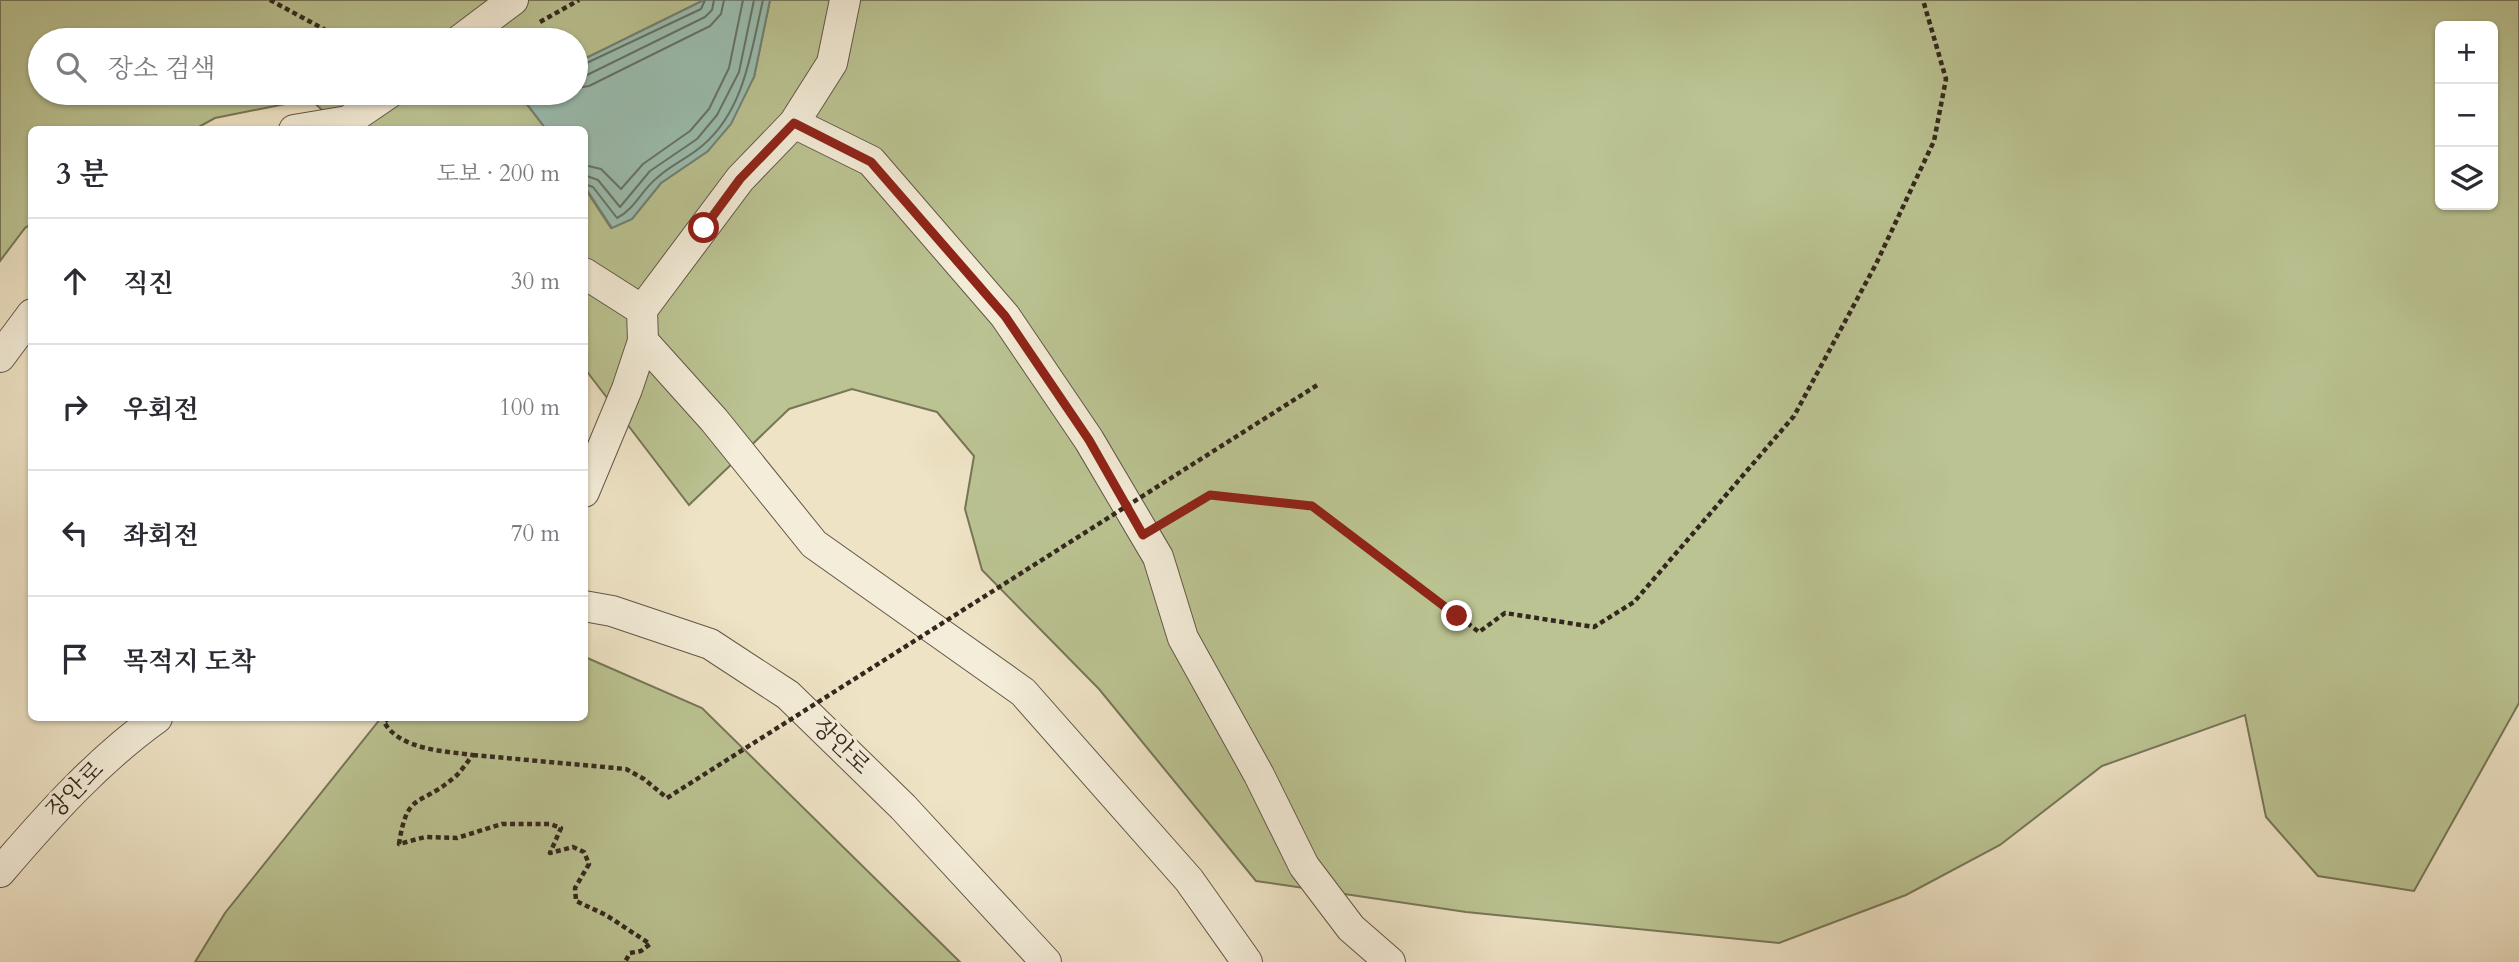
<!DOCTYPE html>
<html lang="ko">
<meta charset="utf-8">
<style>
:root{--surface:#fff;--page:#f2f2f3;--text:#2b2b33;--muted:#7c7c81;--line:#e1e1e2}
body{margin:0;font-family:Cardo,"Noto Serif KR",serif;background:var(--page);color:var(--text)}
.controls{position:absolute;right:21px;top:21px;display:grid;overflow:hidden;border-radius:10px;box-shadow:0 2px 5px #0004}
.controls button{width:63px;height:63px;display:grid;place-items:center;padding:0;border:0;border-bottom:2px solid var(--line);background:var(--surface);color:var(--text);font:35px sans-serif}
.stop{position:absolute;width:21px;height:21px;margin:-16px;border:5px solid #8f2418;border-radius:50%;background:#fff}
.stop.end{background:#8f2418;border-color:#fff;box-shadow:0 2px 7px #0008}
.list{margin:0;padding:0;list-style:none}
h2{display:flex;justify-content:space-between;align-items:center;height:91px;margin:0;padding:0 28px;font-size:30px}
h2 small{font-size:23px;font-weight:400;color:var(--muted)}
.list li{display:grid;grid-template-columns:46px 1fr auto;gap:21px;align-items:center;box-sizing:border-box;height:126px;padding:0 28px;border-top:2px solid var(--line)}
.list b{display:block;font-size:26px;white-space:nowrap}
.list em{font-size:23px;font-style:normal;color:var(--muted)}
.icon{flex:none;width:38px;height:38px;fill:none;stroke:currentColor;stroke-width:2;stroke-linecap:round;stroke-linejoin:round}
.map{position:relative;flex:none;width:2519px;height:962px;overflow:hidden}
.search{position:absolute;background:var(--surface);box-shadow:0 2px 5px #0004;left:28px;top:28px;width:560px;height:77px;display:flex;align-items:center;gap:18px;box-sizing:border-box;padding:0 24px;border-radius:38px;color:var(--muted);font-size:26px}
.panel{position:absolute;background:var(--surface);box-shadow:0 2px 5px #0004;left:28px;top:126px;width:560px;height:595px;border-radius:10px}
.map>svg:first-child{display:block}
</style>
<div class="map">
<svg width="2519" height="962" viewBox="0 0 2519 962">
<rect width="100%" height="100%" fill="#eee3c5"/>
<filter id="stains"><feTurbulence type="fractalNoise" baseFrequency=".00286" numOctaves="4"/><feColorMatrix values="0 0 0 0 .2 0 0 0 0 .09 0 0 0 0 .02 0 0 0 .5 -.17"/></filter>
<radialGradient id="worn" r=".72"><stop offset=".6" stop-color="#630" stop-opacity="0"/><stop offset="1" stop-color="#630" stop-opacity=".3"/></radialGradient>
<!-- green -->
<path fill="#bbc392" stroke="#777658" stroke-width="2" fill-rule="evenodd" d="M0,0H704L576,63V40H40V93H526L521,97L546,129H343L310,99L215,118L195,129L32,130L31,224L25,228L0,261Z
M770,0H2519V703L2414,891L2318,876L2266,817L2245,715L2102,766L2000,845L1906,895L1779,943L1466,912L1256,881L1099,689L982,570L965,509L974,456L937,412L852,389L789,409L689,505L585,369L584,187L611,228L632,219L661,183L708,151L754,77ZM2440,26H2493V205H2440Z
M585,657L702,708L960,962H195L225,913L381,718H584Z"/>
<!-- water -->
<path fill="#9abeb1" stroke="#718276" stroke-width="2" d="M704,0H770L754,77L731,124L708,151L661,183L632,219L612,228L585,187L584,130L546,129L521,96L526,93H576V63Z"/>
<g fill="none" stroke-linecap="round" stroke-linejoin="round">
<!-- shore -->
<path stroke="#667368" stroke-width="2" d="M576,68L701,9L705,0
M576,77L585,76L705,17L712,10L714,0
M576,88L589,86L710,26L721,14L724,0
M584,165L601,169L621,189L643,164L690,131L709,109L729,68L743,0
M584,175L598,180L620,207L650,171L697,139L717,115L739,72L754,0
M584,184L593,187L617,218C635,209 642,189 658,177C671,165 688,158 702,146C745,110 751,51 763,0"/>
<!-- street casing -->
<g stroke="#625748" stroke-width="32">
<path id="street" d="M845,0L832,63L794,123L740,179L642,310L643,341L714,420L814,544L1023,692L1189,880L1247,962
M460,40L513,0
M794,123L871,161L1005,316L1089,440L1158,557L1183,638L1259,775L1304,866L1351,928L1390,962
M294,130L348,121L389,93
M584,273L642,310
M0,357L32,314
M584,492L627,389L643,341
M584,606L612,611L710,644L788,695L903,807L1046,962
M0,872C48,816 97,761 157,718"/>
</g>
<!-- path -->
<path stroke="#33281e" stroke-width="4.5" stroke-dasharray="5 3.5" stroke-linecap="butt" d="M270,0L344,40
M540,22L579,0
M1173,517L1210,495L1312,506L1479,632L1505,613L1594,627L1634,602L1794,416L1876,264L1934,141L1946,79L1923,0
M389,718L384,722C400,750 444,751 473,755C466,763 460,774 451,780C418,807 407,792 399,844L425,837L457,838L502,824H550L561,828L550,853L573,847L584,852L589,864L575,888L576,901L606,915L650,944L641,951L630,953L625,962
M473,755L626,769L644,779L667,798"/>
<!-- street -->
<use href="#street" stroke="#f4edd9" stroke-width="30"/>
<!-- path-bridge -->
<path stroke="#33281e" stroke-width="4.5" stroke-dasharray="5 3.5" stroke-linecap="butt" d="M667,798L1319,384"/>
</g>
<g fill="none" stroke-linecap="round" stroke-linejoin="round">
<!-- route -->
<path stroke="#8f2418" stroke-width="9" d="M704,228L740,179L794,123L871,162L1005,316L1089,440L1143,535L1210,495L1312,506L1457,616"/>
</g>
<g text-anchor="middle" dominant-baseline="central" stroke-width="6" stroke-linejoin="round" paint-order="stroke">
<!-- street labels -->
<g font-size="24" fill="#33281e" stroke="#f4edd9">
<text transform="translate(841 746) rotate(44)">장안로</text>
<text transform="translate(75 790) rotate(-45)">장안로</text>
</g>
</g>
<rect width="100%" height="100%" filter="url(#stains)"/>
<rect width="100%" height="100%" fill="url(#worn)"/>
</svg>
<div class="controls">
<button>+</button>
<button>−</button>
<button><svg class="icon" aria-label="layers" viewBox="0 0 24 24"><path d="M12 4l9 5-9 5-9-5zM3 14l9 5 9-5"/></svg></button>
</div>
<div class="stop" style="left:704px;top:228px"></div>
<div class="stop end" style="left:1457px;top:616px"></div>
<div class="search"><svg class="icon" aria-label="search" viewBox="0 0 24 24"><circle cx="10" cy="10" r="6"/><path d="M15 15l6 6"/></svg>장소 검색</div>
<section class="panel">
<h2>3 분<small>도보 · 200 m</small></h2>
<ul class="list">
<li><svg class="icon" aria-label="ahead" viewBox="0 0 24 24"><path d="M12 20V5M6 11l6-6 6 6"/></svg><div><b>직진</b></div><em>30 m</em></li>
<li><svg class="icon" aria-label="right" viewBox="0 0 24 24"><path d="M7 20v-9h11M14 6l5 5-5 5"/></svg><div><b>우회전</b></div><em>100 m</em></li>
<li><svg class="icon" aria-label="left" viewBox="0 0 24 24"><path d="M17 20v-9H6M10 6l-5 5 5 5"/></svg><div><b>좌회전</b></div><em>70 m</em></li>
<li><svg class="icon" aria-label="arrive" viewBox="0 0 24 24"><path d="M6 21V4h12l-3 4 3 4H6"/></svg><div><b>목적지 도착</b></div></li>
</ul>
</section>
</div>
